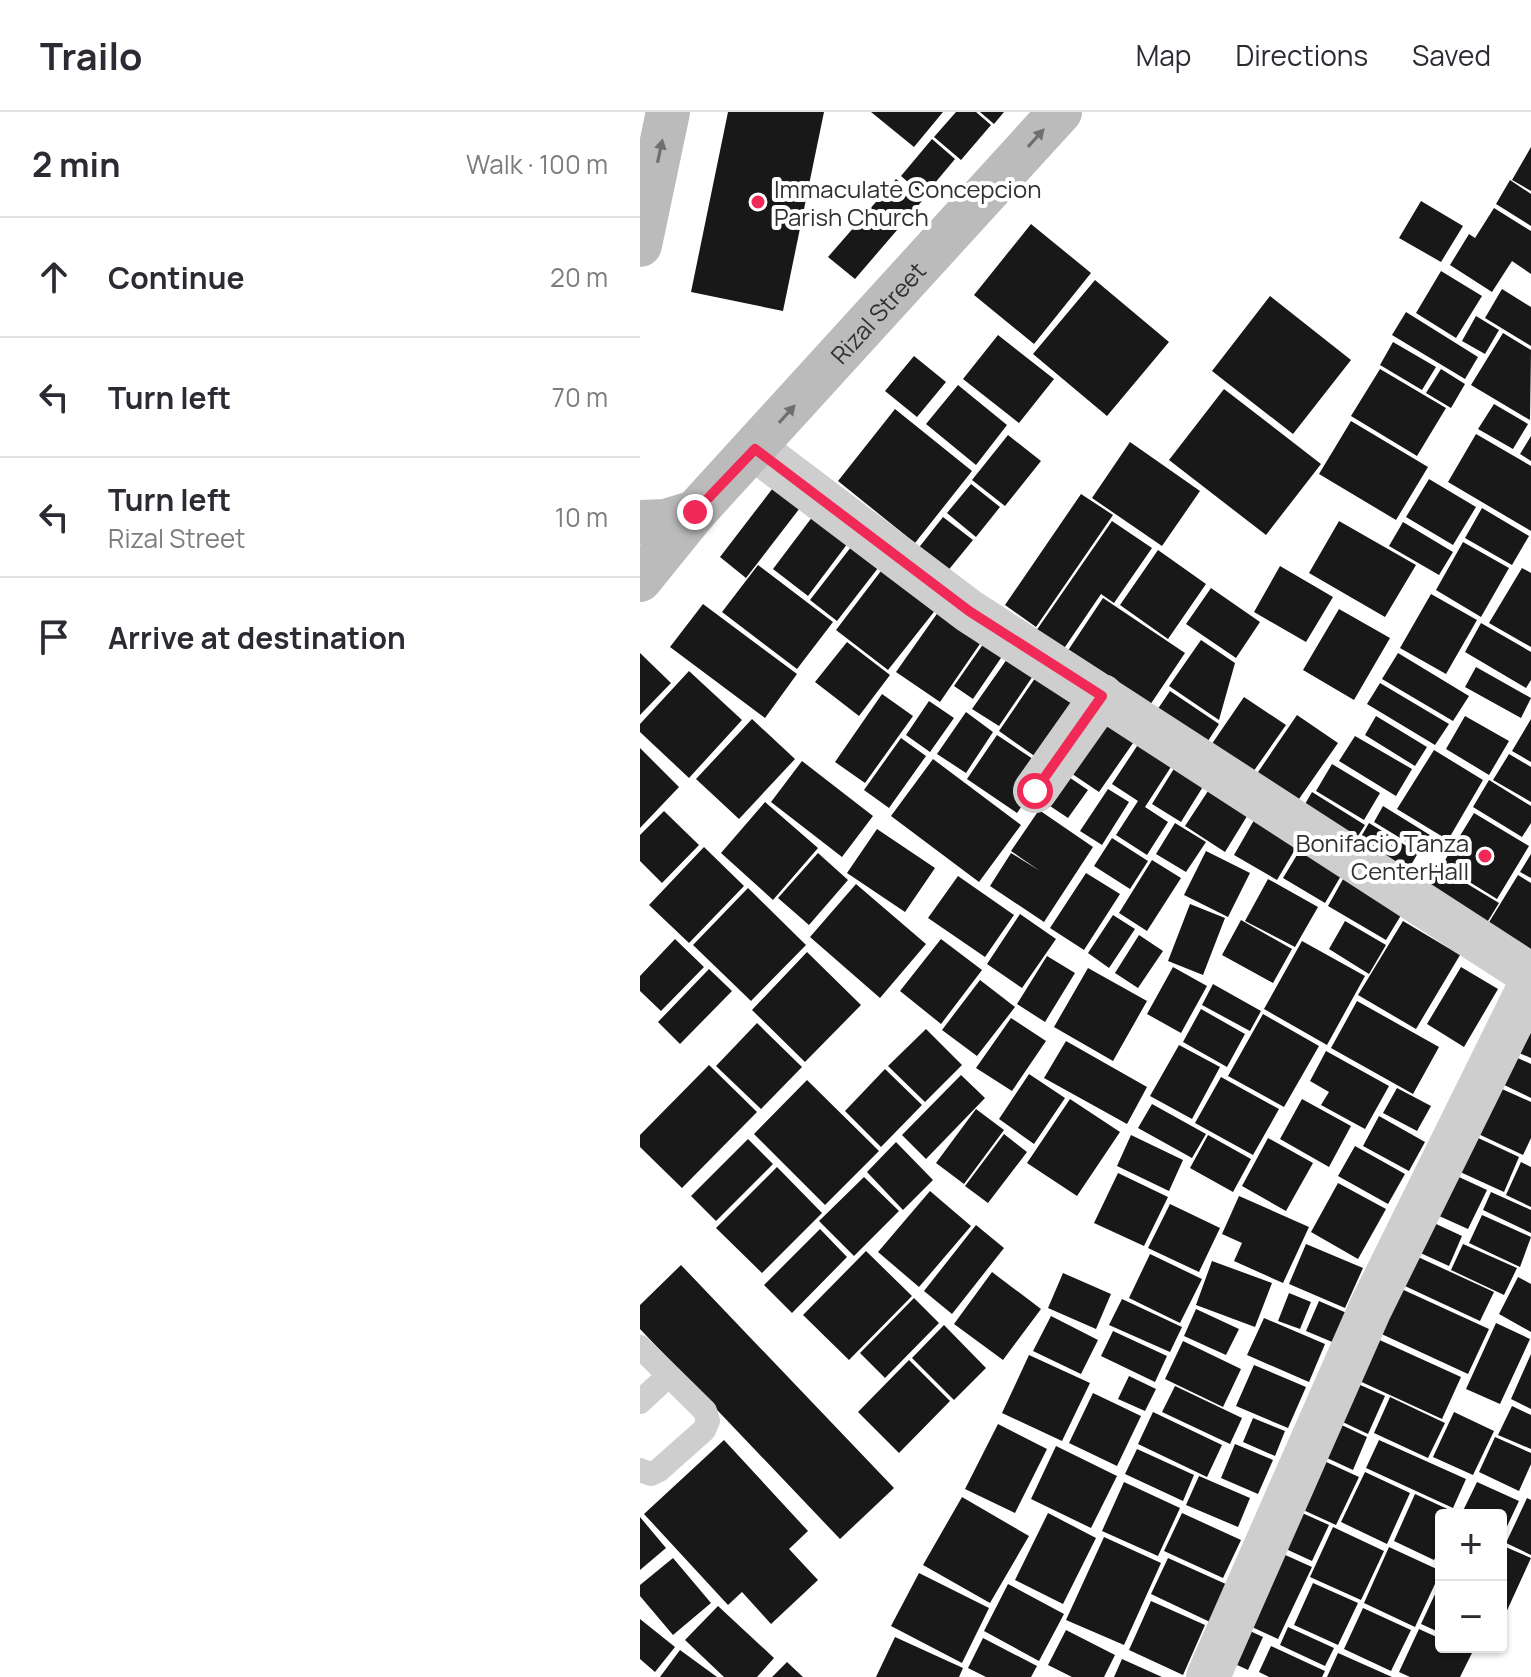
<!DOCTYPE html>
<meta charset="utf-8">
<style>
:root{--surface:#fff;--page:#f7f7f7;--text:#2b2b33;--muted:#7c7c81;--line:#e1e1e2}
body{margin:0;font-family:Manrope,sans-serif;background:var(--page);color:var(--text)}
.controls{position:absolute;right:24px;bottom:24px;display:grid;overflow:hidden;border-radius:8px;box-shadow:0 2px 6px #0004}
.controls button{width:72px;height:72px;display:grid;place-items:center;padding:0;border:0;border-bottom:2px solid var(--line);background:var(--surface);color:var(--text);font:40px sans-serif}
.stop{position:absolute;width:24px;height:24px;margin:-18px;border:6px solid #f12956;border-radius:50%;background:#fff}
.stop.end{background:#f12956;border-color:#fff;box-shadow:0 2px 8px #0008}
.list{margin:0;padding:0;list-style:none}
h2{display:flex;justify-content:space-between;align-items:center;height:104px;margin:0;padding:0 32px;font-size:34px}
h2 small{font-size:26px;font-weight:400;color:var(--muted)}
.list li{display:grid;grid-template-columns:52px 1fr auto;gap:24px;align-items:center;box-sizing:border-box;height:120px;padding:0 32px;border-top:2px solid var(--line)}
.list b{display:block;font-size:30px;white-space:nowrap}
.list p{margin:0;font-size:26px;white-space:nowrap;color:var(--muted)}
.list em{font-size:26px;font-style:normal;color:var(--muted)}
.icon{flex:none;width:44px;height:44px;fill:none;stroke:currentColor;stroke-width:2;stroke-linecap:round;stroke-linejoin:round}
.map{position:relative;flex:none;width:891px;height:1565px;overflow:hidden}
header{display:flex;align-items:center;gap:48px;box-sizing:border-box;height:112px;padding:0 40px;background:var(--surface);border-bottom:2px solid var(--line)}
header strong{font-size:38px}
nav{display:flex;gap:44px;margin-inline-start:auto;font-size:28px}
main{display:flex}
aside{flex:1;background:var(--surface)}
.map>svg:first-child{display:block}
</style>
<header>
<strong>Trailo</strong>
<nav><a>Map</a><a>Directions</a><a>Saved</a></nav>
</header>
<main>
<aside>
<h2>2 min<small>Walk · 100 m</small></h2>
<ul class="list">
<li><svg class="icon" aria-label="ahead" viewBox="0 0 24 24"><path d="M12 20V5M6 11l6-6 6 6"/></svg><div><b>Continue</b></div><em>20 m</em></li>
<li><svg class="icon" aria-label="left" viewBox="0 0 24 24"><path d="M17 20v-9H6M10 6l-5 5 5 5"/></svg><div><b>Turn left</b></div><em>70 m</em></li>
<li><svg class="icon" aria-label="left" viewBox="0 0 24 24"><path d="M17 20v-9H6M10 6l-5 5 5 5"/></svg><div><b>Turn left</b><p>Rizal Street</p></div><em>10 m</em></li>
<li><svg class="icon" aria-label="arrive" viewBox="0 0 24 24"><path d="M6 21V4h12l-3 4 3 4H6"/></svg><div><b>Arrive at destination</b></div></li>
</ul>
</aside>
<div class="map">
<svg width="891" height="1565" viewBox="0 0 891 1565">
<rect width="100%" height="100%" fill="#fff"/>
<!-- building -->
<path fill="#181818" d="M88,0H184L143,199L51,180Z
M231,0H303L274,35Z
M316,0H336L351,13L321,48L294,25Z
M340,0H364L354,12Z
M292,27L315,47L284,84L261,64Z
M891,35V79L872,68Z
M256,67L282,89L215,167L188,145Z
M870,68L891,82V114L856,92Z
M781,89L823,114L801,150L759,126Z
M854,96L891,119V162L872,149L852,180L810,153L829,122L835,126Z
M391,112L451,161L394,232L334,183Z
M801,159L842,184L816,226L776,201Z
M455,168L529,230L467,304L393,242Z
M862,177L891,195V234L845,206Z
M630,184L711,248L653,322L572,259Z
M766,200L838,245L825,267L752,223Z
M836,204L859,218L845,242L822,229Z
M863,221L891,238L890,308L831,273Z
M358,223L414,267L379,311L323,267Z
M753,230L796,255L782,278L740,253Z
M274,244L306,270L277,305L245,279Z
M740,257L806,296L777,344L711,304Z
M801,257L825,272L811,296L786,281Z
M318,273L367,313L336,353L286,312Z
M584,277L681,352L626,423L529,348Z
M854,292L888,312L873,337L838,317Z
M255,297L332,359L275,431L198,369Z
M711,309L788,355L756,408L679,362Z
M836,322L891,354V419L808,370Z
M368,323L401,349L365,394L332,368Z
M891,324V349L880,342Z
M490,330L560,379L522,434L452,386Z
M789,367L836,395L813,433L766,405Z
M136,372L163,392L106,466L80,445Z
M331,372L360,395L336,425L307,401Z
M441,382L473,403L396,515L365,493Z
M842,396L889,424L872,453L825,426Z
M173,404L208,431L168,484L133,457Z
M303,405L333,428L306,461L277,438Z
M472,409L512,436L474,491L461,482L423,538L396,519Z
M699,409L776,453L745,505L669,461Z
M763,410L813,440L799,463L749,434Z
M823,430L869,456L841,505L796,478Z
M211,435L238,456L197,509L170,488Z
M518,438L566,472L528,527L480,493Z
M118,453L193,510L157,557L82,500Z
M640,454L693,485L666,530L614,500Z
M244,455L297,496L248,558L196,518Z
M882,456L891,461V535L849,511Z
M571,476L620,510L596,546L546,512Z
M791,482L837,508L806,562L760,536Z
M463,486L545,541L508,596L427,540Z
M63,492L157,562L125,606L30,535Z
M301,496L344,526L300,590L256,560Z
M699,497L750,526L714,588L663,558Z
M841,511L891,540V568L886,576L825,540Z
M346,528L365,540L333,587L314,574Z
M561,528L595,551L579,608L529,574Z
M207,530L250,563L219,604L175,570Z
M372,540L397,558L359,614L332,597Z
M0,541L31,571L0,603Z
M758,541L829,584L813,609L742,567Z
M836,555L891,586L881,606L825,575Z
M402,556L453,591L410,655L359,619Z
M49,559L102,608L49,666L0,620V612Z
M740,571L809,612L795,633L727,592Z
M530,579L579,612L562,638L513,604Z
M242,582L273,604L225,671L195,650Z
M604,585L646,613L606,670L565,642Z
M289,589L314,606L290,640L266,623Z
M460,593L500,621L459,680L419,653Z
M326,600L353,620L326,661L297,642Z
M657,603L698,631L652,697L612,669Z
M736,604L787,635L775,654L725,623Z
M825,604L869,629L849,663L806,637Z
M112,607L155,647L99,707L56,667Z
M891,607V650L872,639Z
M505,622L538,644L505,695L528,710L507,743L476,723L498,689L472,672Z
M357,623L408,657L377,701L327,667Z
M715,624L772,657L756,684L699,649Z
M261,626L286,644L249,696L224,678Z
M0,636L39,675L0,716Z
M794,638L843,668L808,728L757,697Z
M869,642L891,655V690L853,668Z
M293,647L381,713L339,770L251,704Z
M162,649L233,704L202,745L131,690Z
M692,652L740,681L724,708L676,679Z
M414,655L448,678L428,706L395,684Z
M535,655L564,673L541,710L512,692Z
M849,668L891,694V711L882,725L833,695Z
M570,676L609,701L585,740L545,714Z
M468,677L489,690L462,733L440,719Z
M672,680L725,713L709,738L657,706Z
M125,690L178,736L133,788L81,741Z
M743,694L798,728L788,743L734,710Z
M399,698L453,735L404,810L350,774L371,741L400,759L371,739Z
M24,699L59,733L22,771L0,749V723Z
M834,701L889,734L857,787L802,753Z
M617,703L660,729L637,768L594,743Z
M535,711L566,730L546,760L516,742Z
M729,711L778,741L761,770L712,740Z
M237,717L295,756L265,800L207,761Z
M472,726L508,749L490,777L454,754Z
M663,733L705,757L685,791L643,766Z
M64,735L104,774L49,831L9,793Z
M566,739L610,761L588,805L544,783Z
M178,741L208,768L169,813L138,786Z
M891,742V766L880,760Z
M512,748L541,766L507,819L479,801Z
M796,753L859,791L840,822L777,784Z
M707,760L766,795L746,828L688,794Z
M446,761L480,782L444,838L410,816Z
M878,763L891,771V850L843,820Z
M318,764L374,803L345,845L288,806Z
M628,767L678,795L655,835L605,809Z
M216,772L286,832L240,886L170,825Z
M108,776L166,833L111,889L53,833Z
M550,792L585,806L563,863L528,849Z
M380,802L416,827L382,876L347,852Z
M473,803L495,817L469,856L448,841Z
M601,808L652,837L633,871L582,843Z
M705,809L746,833L729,862L689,837Z
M763,809L820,843L776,917L718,883Z
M499,823L523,839L498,876L475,861Z
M35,827L64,855L21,899L0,879V864Z
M301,827L342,858L301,912L260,879Z
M662,829L725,864L687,933L624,897Z
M167,840L221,893L165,950L112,898Z
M407,844L435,861L405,910L377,892Z
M533,855L567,874L541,921L507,902Z
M821,855L858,877L824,935L787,912Z
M448,856L507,889L473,949L414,915Z
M69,857L92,879L40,932L18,910Z
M340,868L375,895L337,944L302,918Z
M573,872L621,899L610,919L562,893Z
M717,889L799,935L773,982L691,936Z
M561,897L605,922L587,955L543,930Z
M623,902L679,934L644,995L588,964Z
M371,906L406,929L372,979L336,956Z
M117,911L162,955L121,997L76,954Z
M891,915V946L879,941Z
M286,917L322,953L285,990L248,954Z
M426,929L507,975L487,1012L404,966Z
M539,933L580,955L552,1007L510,984Z
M686,939L749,974L725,1017L681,993L689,980L670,969Z
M871,943L891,952V986L858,970Z
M69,953L117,1000L42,1076L0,1035V1023Z
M245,957L282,993L241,1035L205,999Z
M389,962L425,986L394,1032L359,1007Z
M321,963L345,986L286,1047L262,1023Z
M581,965L639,997L613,1043L555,1011Z
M167,968L239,1039L185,1093L114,1022Z
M853,973L891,990V1026L883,1043L832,1019Z
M757,976L791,994L777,1019L743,1001Z
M430,987L480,1020L437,1084L387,1051Z
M662,987L711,1014L689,1055L640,1027Z
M512,992L566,1022L552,1046L498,1016Z
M336,997L364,1018L324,1072L296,1051Z
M739,1004L785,1030L769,1059L723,1034Z
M364,1022L387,1040L348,1091L325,1074Z
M491,1023L543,1048L529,1079L477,1054Z
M568,1023L611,1047L593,1080L550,1056Z
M834,1024L879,1045L864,1080L818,1059Z
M628,1026L673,1051L646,1099L602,1074Z
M108,1027L133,1052L76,1109L51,1084Z
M256,1030L293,1068L263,1098L227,1060Z
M715,1034L765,1062L748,1092L698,1064Z
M881,1050L891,1055V1095L866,1083Z
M137,1055L182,1101L122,1161L76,1116Z
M806,1059L847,1078L828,1117L788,1099Z
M478,1061L528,1085L504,1134L454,1111Z
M224,1065L259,1099L214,1144L179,1109Z
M698,1071L746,1097L718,1147L671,1120Z
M290,1079L331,1114L279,1175L238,1140Z
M851,1080L891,1098V1121L843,1098Z
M599,1084L669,1115L643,1171L594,1149L602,1131L582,1122Z
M530,1092L580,1116L559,1160L508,1136Z
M842,1103L891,1125L880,1155L829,1131Z
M779,1104L822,1124L809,1154L765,1134Z
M336,1113L364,1136L312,1202L284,1179Z
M180,1117L207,1145L152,1201L124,1173Z
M666,1132L723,1156L705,1196L649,1172Z
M823,1132L877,1156L864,1183L811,1158Z
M226,1139L272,1184L209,1248L163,1203Z
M765,1139L854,1180L840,1209L752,1168Z
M510,1142L562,1167L540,1211L489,1186Z
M572,1149L632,1171L615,1215L556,1193Z
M41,1153L254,1376L200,1427L0,1217V1193Z
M352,1160L401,1197L363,1248L314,1212Z
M423,1161L471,1182L456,1217L408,1196Z
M878,1165L891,1172V1220L859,1202Z
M755,1174L849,1217L828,1262L735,1219Z
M649,1181L671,1190L660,1217L638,1209Z
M274,1186L299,1211L245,1266L220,1241Z
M482,1187L542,1215L530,1240L469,1213Z
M679,1189L709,1202L697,1232L666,1219Z
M556,1197L599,1217L586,1243L544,1224Z
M411,1204L458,1228L441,1262L393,1239Z
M624,1206L685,1232L669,1270L607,1243Z
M856,1211L890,1227L860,1292L826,1277Z
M304,1213L346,1256L314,1288L272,1246Z
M473,1219L527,1244L515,1270L461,1244Z
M733,1225L821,1265L802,1307L713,1266Z
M543,1229L601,1257L583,1295L525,1267Z
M891,1242V1297L871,1287Z
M389,1243L450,1271L422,1329L362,1301Z
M269,1248L310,1289L259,1341L218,1300Z
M614,1253L666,1275L648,1316L596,1294Z
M489,1264L516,1277L505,1299L478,1287Z
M707,1267L745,1284L728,1322L690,1304Z
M535,1274L602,1306L590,1332L522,1300Z
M453,1281L501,1304L477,1354L429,1331Z
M750,1285L805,1311L788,1346L734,1321Z
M872,1294L891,1303V1337L858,1323Z
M513,1300L582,1333L567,1365L498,1332Z
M814,1300L854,1319L833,1363L793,1345Z
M613,1306L645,1319L635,1344L603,1330Z
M689,1307L727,1325L713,1358L674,1340Z
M358,1312L407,1337L375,1401L325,1377Z
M855,1325L891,1341V1352L879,1379L839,1360Z
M84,1328L168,1419L149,1437L178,1468L131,1512L102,1480L88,1493L4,1402Z
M739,1328L826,1367L813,1396L726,1356Z
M595,1332L633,1348L618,1382L581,1366Z
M416,1334L477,1364L451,1416L391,1387Z
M497,1337L554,1363L543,1389L485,1362Z
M671,1343L719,1365L696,1413L648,1391Z
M725,1360L770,1381L747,1432L701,1410Z
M559,1364L610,1386L598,1415L546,1393Z
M484,1370L540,1396L518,1444L462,1419Z
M837,1370L879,1389L861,1427V1403H821Z
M775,1382L816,1401L801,1403V1434L794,1448L754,1429Z
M322,1385L389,1424L350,1491L283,1453Z
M887,1386L891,1388V1443L866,1431Z
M651,1396L689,1413L672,1449L635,1432Z
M408,1401L456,1426L423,1492L375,1468Z
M542,1401L601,1428L583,1466L524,1439Z
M0,1405L26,1436L0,1458Z
M693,1415L744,1439L721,1488L670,1465Z
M464,1425L521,1451L484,1533L426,1508Z
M861,1433L891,1446L864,1505L861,1503Z
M749,1435L801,1459L775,1515L724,1491Z
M632,1437L672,1455L638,1527L599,1509Z
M33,1446L71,1491L33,1523L0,1484V1473Z
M528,1446L588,1473L570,1510L511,1482Z
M279,1461L349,1496L322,1551L251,1514Z
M673,1471L718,1491L698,1533L654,1513Z
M368,1472L424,1502L399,1549L344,1519Z
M796,1480L801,1482V1521L781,1512Z
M511,1489L565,1513L543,1563L489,1538Z
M78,1494L134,1546L117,1565H84L45,1528Z
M723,1496L771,1518L751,1559L704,1537Z
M0,1507L35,1535L15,1560L0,1547Z
M597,1513L623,1525L608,1558L582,1546Z
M648,1515L694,1536L685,1554L640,1533Z
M779,1517L801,1527V1535H819L832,1541L820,1565H770L759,1560Z
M426,1518L475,1543L464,1565H432L408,1553Z
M255,1525L323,1556L319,1565H236Z
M343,1526L397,1554L391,1565H346L328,1556Z
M631,1534L685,1559L682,1565H629L619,1560Z
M40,1538L77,1565H20Z
M698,1541L752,1565H687Z
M482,1547L522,1565H474Z
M147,1550L163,1565H132Z"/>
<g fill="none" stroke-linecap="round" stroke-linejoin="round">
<!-- lane -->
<path stroke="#cecece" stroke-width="24" d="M0,1235L65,1299L68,1309L64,1318L19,1358L11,1362L0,1358
M0,1290L28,1264"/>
<!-- street -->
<path stroke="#cecece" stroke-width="44" d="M115,337L329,499L891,863
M395,679L462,584
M568,1565L730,1197L891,871"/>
<!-- secondary -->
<g stroke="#bbb" stroke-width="44">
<path d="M0,133L28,0"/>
<path d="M0,410L25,409L55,400"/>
<path id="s1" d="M0,468L55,400L420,0"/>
</g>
</g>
<!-- one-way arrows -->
<defs><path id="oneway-solid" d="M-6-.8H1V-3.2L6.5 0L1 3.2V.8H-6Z" transform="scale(2)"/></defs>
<g fill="#6f6f6f">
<use href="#oneway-solid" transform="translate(396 26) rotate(-48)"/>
<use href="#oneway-solid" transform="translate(20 39) rotate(-78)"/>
<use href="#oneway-solid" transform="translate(147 302) rotate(-48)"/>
</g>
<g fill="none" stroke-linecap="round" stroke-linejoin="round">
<!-- route -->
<path stroke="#f12956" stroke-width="10" d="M55,400L115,337L329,499L462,584L395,679"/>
</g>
<!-- markers -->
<g fill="#f12956" stroke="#fff" stroke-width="3">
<circle cx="118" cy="90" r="8"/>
<circle cx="845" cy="744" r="8"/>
</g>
<g text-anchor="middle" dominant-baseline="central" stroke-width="8" stroke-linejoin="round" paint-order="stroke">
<!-- poi labels -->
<g font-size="24" fill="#313131" stroke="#fff" text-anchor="start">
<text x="134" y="76">Immaculate Concepcion<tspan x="134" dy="28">Parish Church</tspan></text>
<text x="829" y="730" text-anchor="end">Bonifacio Tanza<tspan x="829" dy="28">CenterHall</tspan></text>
</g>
<!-- street labels -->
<g font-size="24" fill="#313131" stroke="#fff">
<text stroke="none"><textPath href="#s1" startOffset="358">Rizal Street</textPath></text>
</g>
</g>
</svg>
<div class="controls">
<button>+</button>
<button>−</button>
</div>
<div class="stop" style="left:395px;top:679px"></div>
<div class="stop end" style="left:55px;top:400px"></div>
</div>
</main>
